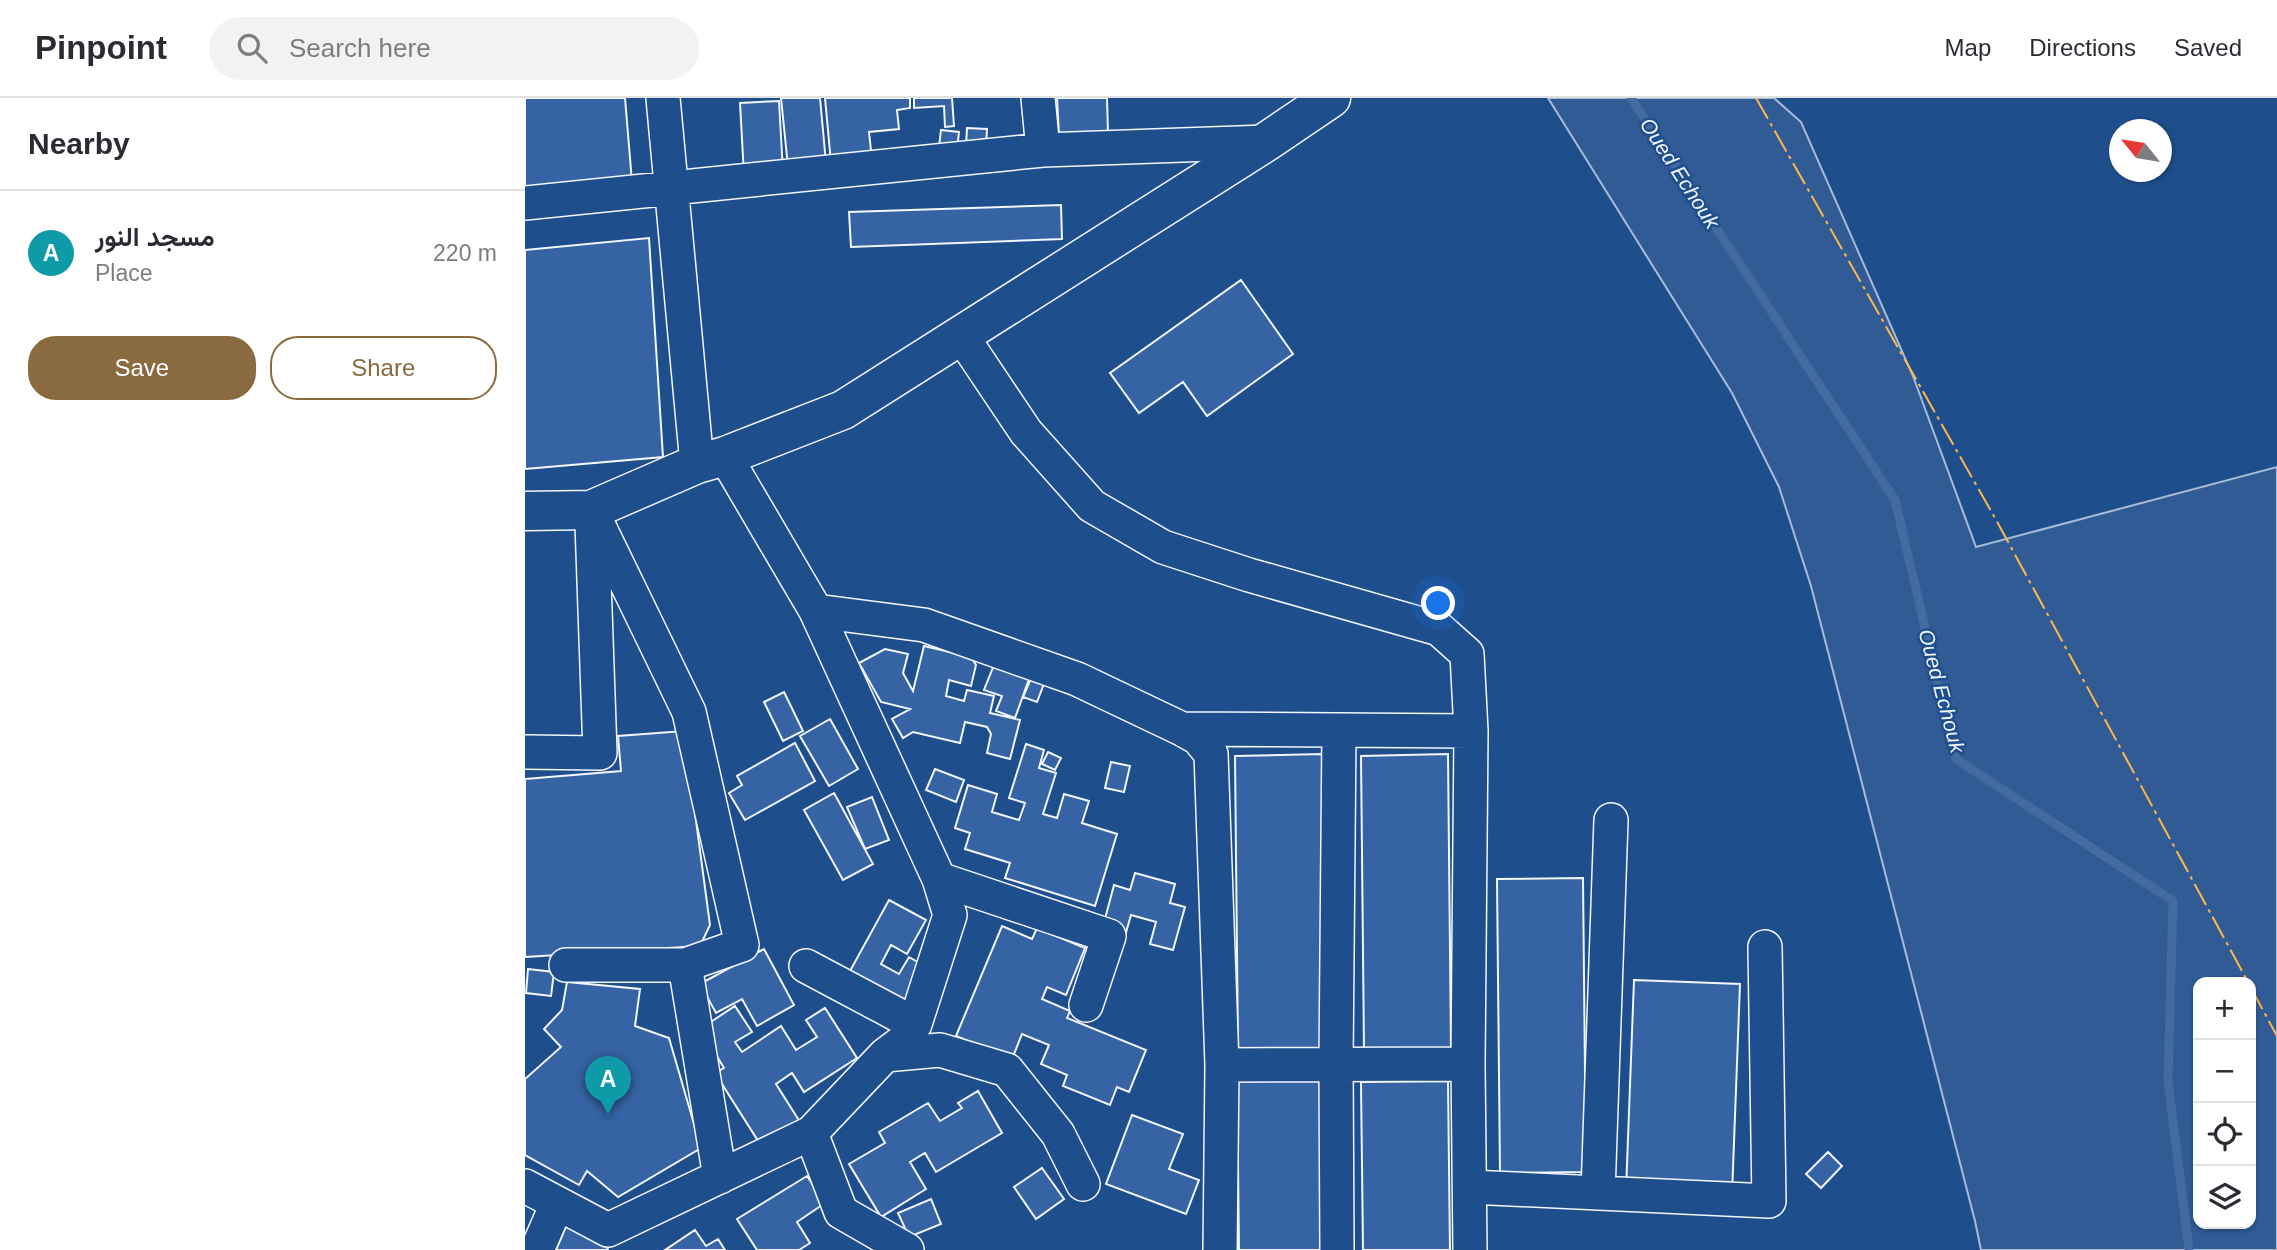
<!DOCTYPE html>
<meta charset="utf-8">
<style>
:root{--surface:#fff;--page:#f2f2f3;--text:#2b2b33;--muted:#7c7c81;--line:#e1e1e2;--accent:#8a6a3f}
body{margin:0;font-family:Helvetica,Vazirmatn,sans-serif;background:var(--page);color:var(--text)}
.controls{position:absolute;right:21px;bottom:21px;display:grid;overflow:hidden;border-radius:14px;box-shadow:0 2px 5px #0004}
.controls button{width:63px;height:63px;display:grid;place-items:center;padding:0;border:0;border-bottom:2px solid var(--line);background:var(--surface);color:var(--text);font:35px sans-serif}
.compass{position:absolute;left:1584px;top:21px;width:63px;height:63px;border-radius:50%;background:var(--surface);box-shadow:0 2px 5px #0004;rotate:300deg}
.you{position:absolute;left:914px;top:506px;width:24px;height:24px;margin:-18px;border:5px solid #fff;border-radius:50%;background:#1a73e8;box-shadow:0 0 0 10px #1a73e833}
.badge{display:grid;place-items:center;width:46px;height:46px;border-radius:50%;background:var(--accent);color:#fff;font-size:23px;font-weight:700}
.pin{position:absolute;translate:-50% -58px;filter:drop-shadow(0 2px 4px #0008)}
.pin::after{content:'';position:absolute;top:37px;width:24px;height:21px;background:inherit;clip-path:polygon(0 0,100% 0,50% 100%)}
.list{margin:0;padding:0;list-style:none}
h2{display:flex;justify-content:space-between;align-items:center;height:91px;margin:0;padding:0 28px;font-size:30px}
h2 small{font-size:23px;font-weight:400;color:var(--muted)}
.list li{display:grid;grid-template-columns:46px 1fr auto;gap:21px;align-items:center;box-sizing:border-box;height:126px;padding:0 28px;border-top:2px solid var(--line)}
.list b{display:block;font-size:26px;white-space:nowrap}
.list p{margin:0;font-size:23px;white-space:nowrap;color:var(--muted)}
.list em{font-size:23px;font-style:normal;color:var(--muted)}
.actions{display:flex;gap:14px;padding:21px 28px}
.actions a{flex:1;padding:16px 0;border:2px solid var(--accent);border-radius:28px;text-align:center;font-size:24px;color:var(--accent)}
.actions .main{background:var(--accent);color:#fff}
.icon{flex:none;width:38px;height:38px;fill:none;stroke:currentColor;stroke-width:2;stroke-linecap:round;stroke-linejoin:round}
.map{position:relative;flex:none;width:1752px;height:1152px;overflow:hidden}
header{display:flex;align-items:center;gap:42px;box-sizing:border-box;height:98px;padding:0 35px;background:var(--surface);border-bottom:2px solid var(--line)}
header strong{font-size:33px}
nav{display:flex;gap:38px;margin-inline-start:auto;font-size:24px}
.search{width:490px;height:63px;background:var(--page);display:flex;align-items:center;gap:18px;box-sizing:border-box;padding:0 24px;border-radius:38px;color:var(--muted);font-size:26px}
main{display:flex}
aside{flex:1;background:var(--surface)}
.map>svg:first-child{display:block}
</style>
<header>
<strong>Pinpoint</strong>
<div class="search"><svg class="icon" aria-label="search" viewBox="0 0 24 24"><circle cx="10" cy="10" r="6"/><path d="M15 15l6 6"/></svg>Search here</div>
<nav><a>Map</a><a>Directions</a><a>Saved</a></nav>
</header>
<main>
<aside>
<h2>Nearby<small></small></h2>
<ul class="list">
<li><span class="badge" style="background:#0f9aa8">A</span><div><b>مسجد النور</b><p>Place</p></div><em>220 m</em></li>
</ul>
<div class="actions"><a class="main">Save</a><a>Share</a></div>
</aside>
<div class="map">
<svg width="1752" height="1152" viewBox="0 0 1752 1152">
<rect width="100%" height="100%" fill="#1f4e8c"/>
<!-- green -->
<path fill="#305b95" stroke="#a8bbd7" stroke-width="2" fill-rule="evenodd" d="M1023,0H1249L1276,24L1388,278L1451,449L1752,369V1152H1456L1450,1123L1286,488L1254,389L1207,295ZM1673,884H1726V1126H1673Z"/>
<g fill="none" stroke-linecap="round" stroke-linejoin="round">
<!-- stream -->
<path stroke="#446ba0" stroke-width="9" d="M1106,0L1370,402L1431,661L1648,803L1643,983L1664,1152"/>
</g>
<!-- building -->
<path fill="#3563a3" stroke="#f2f6ff" stroke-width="2" d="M0,0H100L107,84L0,94Z
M256,0H295L301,65L263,69Z
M300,0H385V10L372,12L374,31L344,34L347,62L306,65Z
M389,0H427L429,28L420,29L419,8L389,10Z
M532,0H582L583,35L534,37Z
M254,3L258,74L219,77L215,5Z
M442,30L462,31L461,49L441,47Z
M416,32L434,34L432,52L414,49Z
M536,107L537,141L326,149L324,114Z
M124,140L138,359L0,371V152Z
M716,182L768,256L682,318L658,284L614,315L585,275Z
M399,548L446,559L451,567L446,588L424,582L421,598L439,603L442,592L469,598L465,615L495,622L485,661L462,655L466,636L462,629L440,624L435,645L388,634L378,640L367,621L385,611L356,604L334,565L360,551L383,556L378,575L388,593Z
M469,567L504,581L490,620L471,613L477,598L459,592Z
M507,578L520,583L512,604L498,599Z
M259,594L278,633L258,643L239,604Z
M305,621L333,671L304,688L275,638Z
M159,633L185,827L175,848L0,859V681L96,673L93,638Z
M270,645L290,683L220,722L204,695L217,687L212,678Z
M501,646L519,652L514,670L531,675L518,716L532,720L539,696L564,703L557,725L592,736L570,808L480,780L485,765L440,751L445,735L430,730L443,687L472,696L467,714L494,722L500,705L484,700Z
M523,654L536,660L530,672L517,666Z
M797,656L800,950L713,952L710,658Z
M923,656L926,951L839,952L836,658Z
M586,664L605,668L599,694L580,690Z
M410,671L439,682L431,704L401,692Z
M309,695L348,766L318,782L279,712Z
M347,699L364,742L340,751L322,709Z
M610,775L650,786L645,805L660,809L648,852L625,846L631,824L606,817L600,838L577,832L589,787L605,792Z
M1058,780L1061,1074L975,1075L972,781Z
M364,802L401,822L382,856L366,847L356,866L374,876L384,859L403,870L379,913L320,882Z
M477,828L507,841L512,830L560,850L541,897L522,889L517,901L545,913L542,920L621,952L604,994L592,989L585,1007L538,988L542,977L516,966L524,947L497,936L487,961L431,938Z
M239,851L269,907L232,928L217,901L191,915L175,886Z
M3,871L29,874L26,898L1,895Z
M1109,882L1215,886L1207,1097L1101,1093Z
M42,884L115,891L110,928L144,940L176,1050L93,1099L62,1073L54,1087L0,1057V981L36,949L19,931L37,912Z
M210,908L227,934L210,944L217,954L256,928L271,952L292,939L281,922L300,910L332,960L279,994L267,975L251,986L275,1024L237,1049L190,975L199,970L175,931Z
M799,977L801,1152H714L712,978Z
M923,983L925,1152H838L836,984Z
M453,993L477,1035L411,1074L400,1055L385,1064L401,1091L356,1119L324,1066L360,1045L354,1034L403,1005L415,1023L437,1010L433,1005Z
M607,1017L658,1036L644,1071L674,1082L661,1116L581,1086Z
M1303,1054L1317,1068L1296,1090L1281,1076Z
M517,1070L539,1101L511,1121L489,1089Z
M282,1078L300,1105L272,1124L285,1145L274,1152H232L212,1121Z
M406,1101L416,1126L384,1139L373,1115Z
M42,1126L82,1149L83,1152H31Z
M170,1132L181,1148L193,1141L200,1152H140Z"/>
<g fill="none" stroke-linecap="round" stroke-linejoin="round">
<!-- minor casing -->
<g stroke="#f2f6ff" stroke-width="36">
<path id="minor" d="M138,0L172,366
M513,0L518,52
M0,105L518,52L741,44
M436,237L501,334L567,408L638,449L724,477L914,531L942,556L946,633L943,966L945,1152
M200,358L291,513L399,527L552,581L657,631L673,640L686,656L697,967L695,1152
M66,412L164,614L217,847L160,867L195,1079
M657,631L946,633
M0,654L75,655L67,425
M414,781L584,838L561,907
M41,867H160
M281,868L390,926
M360,957L415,952L482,972L533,1036L558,1086
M697,967L943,966
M286,1035L316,1114L382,1152
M0,1088L83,1132L286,1035L360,957L380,942L390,926L425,817L414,781L291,513
M945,1089L1244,1103L1240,849
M1073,1095L1086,722
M12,1152L32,1106
M812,1152L811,966L814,633"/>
</g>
<!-- major casing -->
<g stroke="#f2f6ff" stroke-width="41">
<path id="major" d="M0,413L66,412L172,366L200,358L318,312L741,44L806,0"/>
</g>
<!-- minor -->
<use href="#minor" stroke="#1f4e8c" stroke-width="33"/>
<!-- major -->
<use href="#major" stroke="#1f4e8c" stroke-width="38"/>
<!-- power -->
<path stroke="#ffb74d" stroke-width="2" stroke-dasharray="24 5 3.5 5" stroke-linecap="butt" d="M1231,0L1470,420L1723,884
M1726,890L1752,938"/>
</g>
<g text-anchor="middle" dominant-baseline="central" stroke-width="5" stroke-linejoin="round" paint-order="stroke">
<!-- water labels -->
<g font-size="21" font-style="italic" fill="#f2f6ff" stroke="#1f4e8c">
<text transform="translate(1155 75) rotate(57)">Oued Echouk</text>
<text transform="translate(1417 593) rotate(75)">Oued Echouk</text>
</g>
</g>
</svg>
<div class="controls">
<button>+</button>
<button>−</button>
<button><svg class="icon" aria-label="locate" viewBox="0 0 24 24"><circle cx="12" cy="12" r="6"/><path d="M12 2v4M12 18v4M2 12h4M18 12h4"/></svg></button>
<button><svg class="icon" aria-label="layers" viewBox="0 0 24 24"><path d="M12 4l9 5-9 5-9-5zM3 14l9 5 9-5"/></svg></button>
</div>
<svg class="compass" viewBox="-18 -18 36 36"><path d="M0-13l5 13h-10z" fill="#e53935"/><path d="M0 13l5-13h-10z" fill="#7c7c81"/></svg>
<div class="you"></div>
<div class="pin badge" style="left:83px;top:1016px;background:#0f9aa8">A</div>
</div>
</main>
